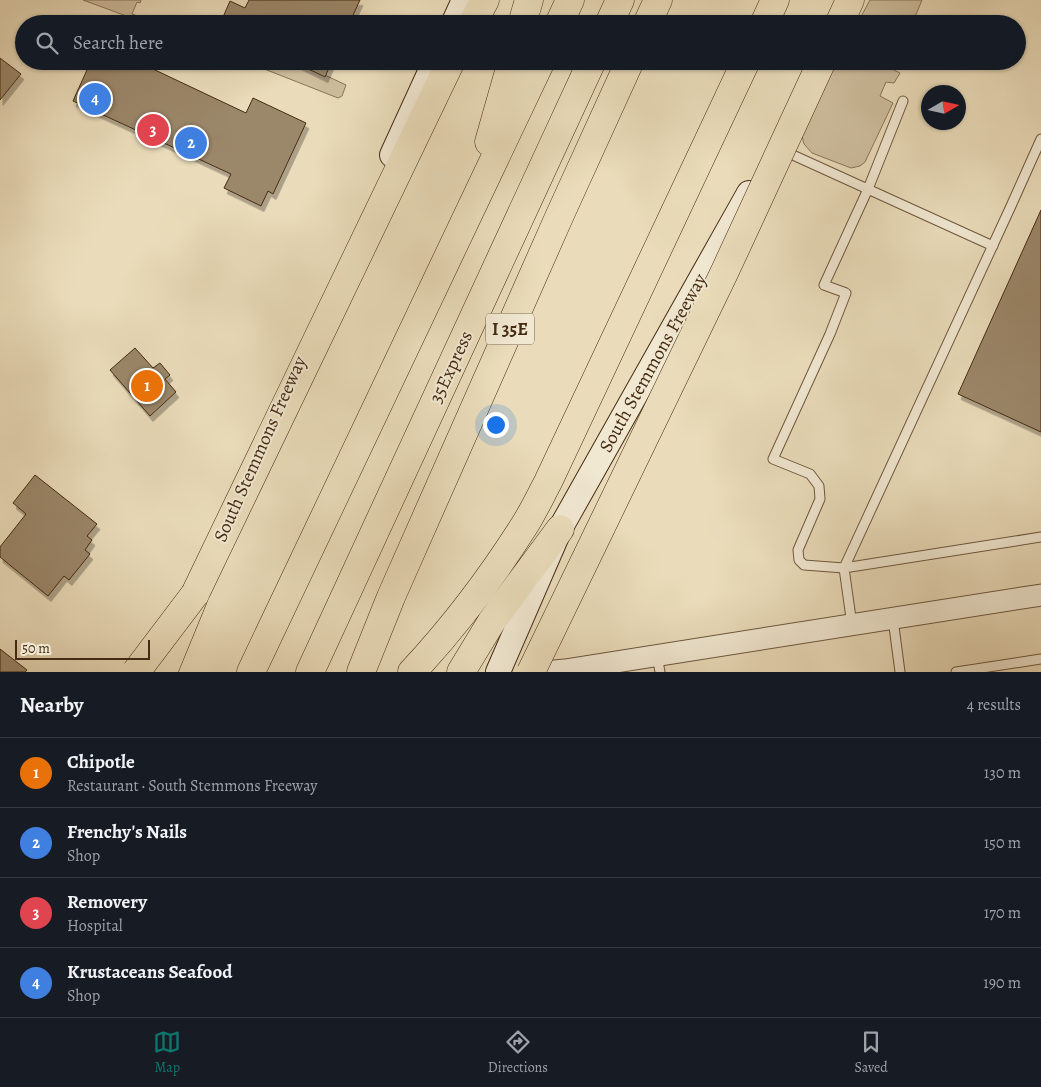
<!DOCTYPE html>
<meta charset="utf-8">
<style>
:root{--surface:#171b24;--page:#242831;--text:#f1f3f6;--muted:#9ea1a6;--line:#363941;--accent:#0f766e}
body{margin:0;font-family:Alegreya,serif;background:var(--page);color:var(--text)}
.compass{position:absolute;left:921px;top:85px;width:45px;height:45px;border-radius:50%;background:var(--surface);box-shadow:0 1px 4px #0004;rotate:81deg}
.scale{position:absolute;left:15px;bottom:12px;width:135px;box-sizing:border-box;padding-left:5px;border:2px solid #452b13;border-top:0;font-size:14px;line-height:18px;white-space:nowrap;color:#452b13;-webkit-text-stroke:4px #f1e8d2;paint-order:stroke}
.you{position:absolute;left:495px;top:424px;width:18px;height:18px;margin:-12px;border:4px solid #fff;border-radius:50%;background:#1a73e8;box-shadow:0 0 0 8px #1a73e833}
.badge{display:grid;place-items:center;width:32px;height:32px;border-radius:50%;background:var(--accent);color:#fff;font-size:16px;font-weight:700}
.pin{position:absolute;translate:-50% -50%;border:2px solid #fff;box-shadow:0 1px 5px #0006}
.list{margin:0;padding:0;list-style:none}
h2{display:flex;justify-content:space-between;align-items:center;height:65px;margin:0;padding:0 20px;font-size:21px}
h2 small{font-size:16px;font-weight:400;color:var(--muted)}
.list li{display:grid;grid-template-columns:32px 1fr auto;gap:15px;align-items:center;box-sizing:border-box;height:70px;padding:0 20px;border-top:1px solid var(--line)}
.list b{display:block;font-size:19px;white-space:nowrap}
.list p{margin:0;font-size:16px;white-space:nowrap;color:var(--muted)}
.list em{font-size:16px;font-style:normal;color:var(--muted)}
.icon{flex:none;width:28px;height:28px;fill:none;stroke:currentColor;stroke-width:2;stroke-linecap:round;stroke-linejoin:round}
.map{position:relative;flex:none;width:1041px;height:672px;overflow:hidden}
.search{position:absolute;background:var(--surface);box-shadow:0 1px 4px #0004;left:15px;right:15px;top:15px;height:55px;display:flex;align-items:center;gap:12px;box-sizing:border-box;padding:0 18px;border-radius:28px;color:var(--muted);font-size:19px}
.sheet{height:345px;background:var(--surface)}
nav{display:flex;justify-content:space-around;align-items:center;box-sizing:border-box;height:70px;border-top:1px solid var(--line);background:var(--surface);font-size:14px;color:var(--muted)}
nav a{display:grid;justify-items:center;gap:2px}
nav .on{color:var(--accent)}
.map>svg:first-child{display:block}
</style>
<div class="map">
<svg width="1041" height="672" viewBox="0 0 1041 672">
<defs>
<filter id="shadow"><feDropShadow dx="3" dy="5.5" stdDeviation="0" flood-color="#0004"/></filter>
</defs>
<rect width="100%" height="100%" fill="#eadcba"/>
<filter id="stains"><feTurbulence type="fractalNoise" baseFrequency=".004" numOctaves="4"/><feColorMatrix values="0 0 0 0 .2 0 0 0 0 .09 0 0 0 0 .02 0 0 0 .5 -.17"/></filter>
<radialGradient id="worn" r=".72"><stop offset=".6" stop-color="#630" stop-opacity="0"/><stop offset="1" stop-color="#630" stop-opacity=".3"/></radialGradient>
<!-- green -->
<path fill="#cebe9e" stroke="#8a7458" d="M83,0H141L140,3L137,2L132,14L160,24H148Z
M870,0H922L912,24H857Z
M244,61H295L346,85L342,96L338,98Z
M836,61H895L892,69L900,73L894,83L886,82L880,96L893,103L865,162L860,166L851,168L812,153L804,144L801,132L805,117Z"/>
<!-- building -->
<path fill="#9b876a" stroke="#452b13" filter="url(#shadow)" d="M249,0H360L349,24H220L230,1L245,8Z
M0,58L21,74L0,100Z
M91,61H136L246,113L253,98L306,123L273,194L268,191L261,206L224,188L231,174L73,101Z
M292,61H332L325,77Z
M1041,210V432L958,394Z
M135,348L153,368L160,363L170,375L165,379L176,392L150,416L110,370Z
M35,475L97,524L87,536L92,540L85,550L90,554L69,580L64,576L48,596L0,557V547L26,514L13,503Z
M0,649L27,670L25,672H0Z"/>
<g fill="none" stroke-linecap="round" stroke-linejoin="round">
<!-- service casing -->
<g stroke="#6e573d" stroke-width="11">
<path id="service" d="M1041,139L1011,206L844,568L1041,537
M784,151L993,246
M893,619L900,672
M852,625L844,568L804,565L799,560L798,550L820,499L819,486L810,474L773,459L830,334L846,293L824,285L868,189L903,101
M657,656L660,672
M956,672L1041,659"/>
</g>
<!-- tertiary casing -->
<g stroke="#6e573d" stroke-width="23">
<path id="tertiary" d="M544,672L565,670L1041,595"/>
</g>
<!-- secondary casing -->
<g stroke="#452b13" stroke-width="26">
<path id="secondary" d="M453,24L464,0
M392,155L435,61
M498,672L560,529L749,193"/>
</g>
<!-- motorway casing -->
<g stroke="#452b13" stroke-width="29">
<path id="motorway" d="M472,24L485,0
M522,24L529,0
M559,24L570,0
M609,24L620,0
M647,24L658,0
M764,24L775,0
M839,24L850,0
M489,142L512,61
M163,672L195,594L451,61
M251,672L541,61
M310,672L592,61
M361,672L391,597L559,217L630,61
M412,672C454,627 491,578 524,526C533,512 540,497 548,482L746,61
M461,672L492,621L560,529"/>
</g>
<!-- service -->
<use href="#service" stroke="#f1e8d2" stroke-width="9"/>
<!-- tertiary -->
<use href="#tertiary" stroke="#f1e8d2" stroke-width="21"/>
<!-- secondary -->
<use href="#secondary" stroke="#f1e8d2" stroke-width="24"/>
<!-- motorway -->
<use href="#motorway" stroke="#eadcba" stroke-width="28"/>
<!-- motorway-bridge casing -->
<g stroke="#452b13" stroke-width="29" stroke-linecap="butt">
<path id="motorway-bridge" d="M136,672L195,594
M531,672L725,271L822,61"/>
</g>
<!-- motorway-bridge -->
<use href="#motorway-bridge" stroke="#eadcba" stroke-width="28"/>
</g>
<g text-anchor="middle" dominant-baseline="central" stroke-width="4" stroke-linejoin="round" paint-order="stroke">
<!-- shield labels -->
<rect fill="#f1e8d2" stroke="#79644c" stroke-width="1" x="486" y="313.5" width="48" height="31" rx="4"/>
<g font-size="18" font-weight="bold" fill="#452b13">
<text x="510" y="329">I 35E</text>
</g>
<!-- street labels -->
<g font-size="19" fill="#452b13" stroke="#f1e8d2">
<text transform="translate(653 363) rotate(-61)">South Stemmons Freeway</text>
<text transform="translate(451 367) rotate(-65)">35Express</text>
<text transform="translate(260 449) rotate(-66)">South Stemmons Freeway</text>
</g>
</g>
<rect width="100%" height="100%" filter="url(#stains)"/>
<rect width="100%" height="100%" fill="url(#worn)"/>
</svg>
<svg class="compass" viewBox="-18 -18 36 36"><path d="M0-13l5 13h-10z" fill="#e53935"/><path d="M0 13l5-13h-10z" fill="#9ea1a6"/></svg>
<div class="scale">50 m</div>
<div class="you"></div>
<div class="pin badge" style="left:147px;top:386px;background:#e8710a">1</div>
<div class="pin badge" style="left:191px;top:143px;background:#3f7fe0">2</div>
<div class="pin badge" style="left:153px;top:130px;background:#e0444e">3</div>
<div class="pin badge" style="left:95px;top:99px;background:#3f7fe0">4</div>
<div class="search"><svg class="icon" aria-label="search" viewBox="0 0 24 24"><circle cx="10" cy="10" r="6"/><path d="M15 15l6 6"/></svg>Search here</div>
</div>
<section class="sheet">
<h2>Nearby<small>4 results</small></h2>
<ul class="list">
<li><span class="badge" style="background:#e8710a">1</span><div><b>Chipotle</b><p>Restaurant · South Stemmons Freeway</p></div><em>130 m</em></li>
<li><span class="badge" style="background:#3f7fe0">2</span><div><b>Frenchy's Nails</b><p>Shop</p></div><em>150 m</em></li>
<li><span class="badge" style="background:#e0444e">3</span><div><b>Removery</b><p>Hospital</p></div><em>170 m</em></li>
<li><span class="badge" style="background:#3f7fe0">4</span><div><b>Krustaceans Seafood</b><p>Shop</p></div><em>190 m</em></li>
</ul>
</section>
<nav>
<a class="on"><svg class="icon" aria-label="map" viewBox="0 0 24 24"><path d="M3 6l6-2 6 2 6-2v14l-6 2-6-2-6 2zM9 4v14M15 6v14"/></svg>Map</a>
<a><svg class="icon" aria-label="directions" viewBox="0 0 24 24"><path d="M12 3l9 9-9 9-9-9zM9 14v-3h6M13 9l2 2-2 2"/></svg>Directions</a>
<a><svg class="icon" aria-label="saved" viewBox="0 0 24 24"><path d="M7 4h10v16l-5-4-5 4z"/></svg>Saved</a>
</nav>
